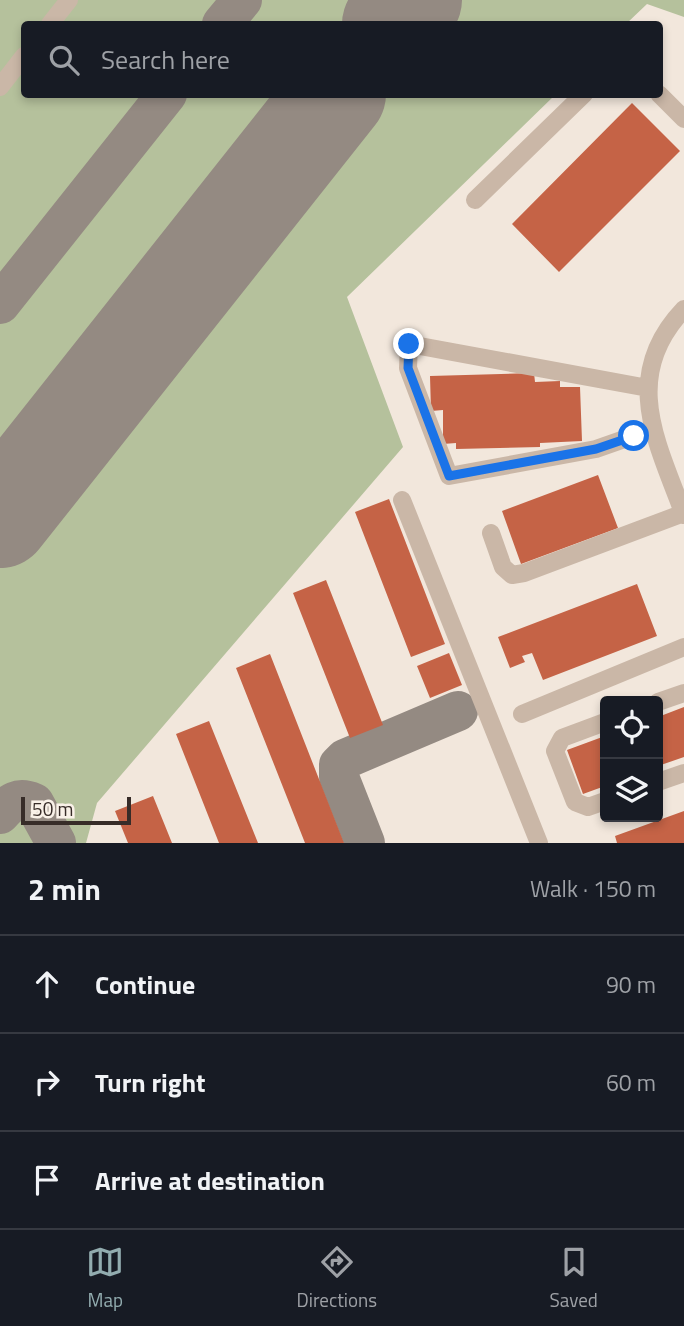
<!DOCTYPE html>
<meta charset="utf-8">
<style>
:root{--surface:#171b24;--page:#242831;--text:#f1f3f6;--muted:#9ea1a6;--line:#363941;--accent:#92acaf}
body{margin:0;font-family:"Titillium Web",sans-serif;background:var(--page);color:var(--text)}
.controls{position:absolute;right:21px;bottom:21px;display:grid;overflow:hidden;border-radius:7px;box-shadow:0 4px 10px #0003}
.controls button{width:63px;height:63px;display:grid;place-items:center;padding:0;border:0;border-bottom:2px solid var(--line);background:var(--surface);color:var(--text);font:35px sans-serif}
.scale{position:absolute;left:21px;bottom:18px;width:110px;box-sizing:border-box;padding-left:7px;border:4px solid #372c28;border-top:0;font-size:19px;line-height:24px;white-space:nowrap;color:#372c28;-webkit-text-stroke:5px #f9f1e8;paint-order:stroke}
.stop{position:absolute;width:21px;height:21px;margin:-16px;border:5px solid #1a73e8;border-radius:50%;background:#fff}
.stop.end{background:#1a73e8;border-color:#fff;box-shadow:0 2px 7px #0008}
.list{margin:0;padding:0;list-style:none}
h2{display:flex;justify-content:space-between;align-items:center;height:91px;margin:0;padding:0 28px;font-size:30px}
h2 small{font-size:23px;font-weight:400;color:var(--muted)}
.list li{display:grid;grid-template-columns:46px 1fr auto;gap:21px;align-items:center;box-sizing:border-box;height:98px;padding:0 28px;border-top:2px solid var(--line)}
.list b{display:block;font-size:26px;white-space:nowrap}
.list em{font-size:23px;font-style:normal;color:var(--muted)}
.icon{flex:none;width:38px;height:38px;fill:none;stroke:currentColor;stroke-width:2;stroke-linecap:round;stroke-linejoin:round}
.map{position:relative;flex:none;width:684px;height:843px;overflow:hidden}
.search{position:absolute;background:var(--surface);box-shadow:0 4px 10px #0003;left:21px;right:21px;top:21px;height:77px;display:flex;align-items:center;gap:18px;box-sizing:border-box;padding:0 24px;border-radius:7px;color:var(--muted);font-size:26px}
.sheet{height:385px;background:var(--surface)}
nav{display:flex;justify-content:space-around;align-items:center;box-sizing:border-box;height:98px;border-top:2px solid var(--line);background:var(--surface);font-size:19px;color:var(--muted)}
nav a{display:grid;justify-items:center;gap:4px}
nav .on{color:var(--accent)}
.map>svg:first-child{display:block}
</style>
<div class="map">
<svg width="684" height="843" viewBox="0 0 684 843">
<rect width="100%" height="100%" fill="#f2e7dc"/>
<!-- green -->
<path fill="#b5c19c" d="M0,0H684V17L647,4L626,24H24V94L555,95L347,297L403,447L97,803L86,843H0Z"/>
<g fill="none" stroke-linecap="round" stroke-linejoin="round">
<!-- taxiway -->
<path stroke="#948a82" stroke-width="40" d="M222,24L242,0
M294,94L320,115
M0,304L167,94
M0,814C11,802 18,796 34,803L56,843
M365,843L339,777V765L345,759L458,711"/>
<!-- runway -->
<path stroke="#948a82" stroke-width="100" d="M392,24L412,0
M0,518L336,94"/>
</g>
<!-- building -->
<path fill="#c56346" d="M632,103L680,151L559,272L512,224Z
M534,373L535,382L560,381V387H580L582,441L540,443V447L456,449V443L443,444V410L431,411L430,376Z
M598,475L618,528L521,564L502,511Z
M389,499L445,644L411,657L355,512Z
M326,580L383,725L350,738L293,593Z
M637,584L657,636L543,680L532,653L522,656L525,662L510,668L498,637Z
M449,653L462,685L430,698L417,666Z
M270,654L344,843H305L236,668Z
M684,707V757L658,766V717Z
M209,721L258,843H219L176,734Z
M605,736V786L583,794L567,750Z
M153,796L172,843H128L115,811Z
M684,811V843H617L615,836Z"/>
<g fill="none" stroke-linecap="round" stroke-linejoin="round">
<!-- minor -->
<path stroke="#cab7a7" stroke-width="18" d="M50,24L69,0
M0,87L24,56
M659,94L684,119
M475,200L584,94
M684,309C620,376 657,442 684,515
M648,388L409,344L408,368L449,476L596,449L653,429
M402,500L539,843
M491,533L503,567L512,575L524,573L684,513
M658,702L684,693
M522,714L684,647
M605,722L562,738L555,751L575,802L588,807L605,801
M658,782L684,773"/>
</g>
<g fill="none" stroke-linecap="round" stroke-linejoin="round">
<!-- route -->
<path stroke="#1a73e8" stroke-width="9" d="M409,344L408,368L449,476L596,449L634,436"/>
</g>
</svg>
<div class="controls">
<button><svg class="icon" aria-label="locate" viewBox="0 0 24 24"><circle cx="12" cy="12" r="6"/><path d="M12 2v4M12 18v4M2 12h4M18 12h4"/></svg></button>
<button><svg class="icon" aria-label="layers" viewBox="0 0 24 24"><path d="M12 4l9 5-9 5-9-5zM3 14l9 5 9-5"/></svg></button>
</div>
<div class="scale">50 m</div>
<div class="stop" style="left:634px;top:436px"></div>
<div class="stop end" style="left:409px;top:344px"></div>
<div class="search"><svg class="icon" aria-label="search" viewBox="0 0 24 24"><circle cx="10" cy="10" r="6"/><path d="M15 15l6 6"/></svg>Search here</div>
</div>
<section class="sheet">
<h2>2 min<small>Walk · 150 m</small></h2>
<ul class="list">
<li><svg class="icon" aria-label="ahead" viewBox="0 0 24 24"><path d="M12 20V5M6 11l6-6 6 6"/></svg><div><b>Continue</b></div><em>90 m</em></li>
<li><svg class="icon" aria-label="right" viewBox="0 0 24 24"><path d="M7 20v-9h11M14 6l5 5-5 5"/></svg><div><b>Turn right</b></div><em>60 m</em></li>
<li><svg class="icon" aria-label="arrive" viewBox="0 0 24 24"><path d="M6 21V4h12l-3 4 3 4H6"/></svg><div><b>Arrive at destination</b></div></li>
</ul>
</section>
<nav>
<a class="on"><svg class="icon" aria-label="map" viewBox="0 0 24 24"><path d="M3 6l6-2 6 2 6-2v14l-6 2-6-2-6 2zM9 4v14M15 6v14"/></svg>Map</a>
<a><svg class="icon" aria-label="directions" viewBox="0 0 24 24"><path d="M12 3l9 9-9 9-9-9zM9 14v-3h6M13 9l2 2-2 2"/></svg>Directions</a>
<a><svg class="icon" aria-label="saved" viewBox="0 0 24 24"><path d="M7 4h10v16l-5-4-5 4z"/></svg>Saved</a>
</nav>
